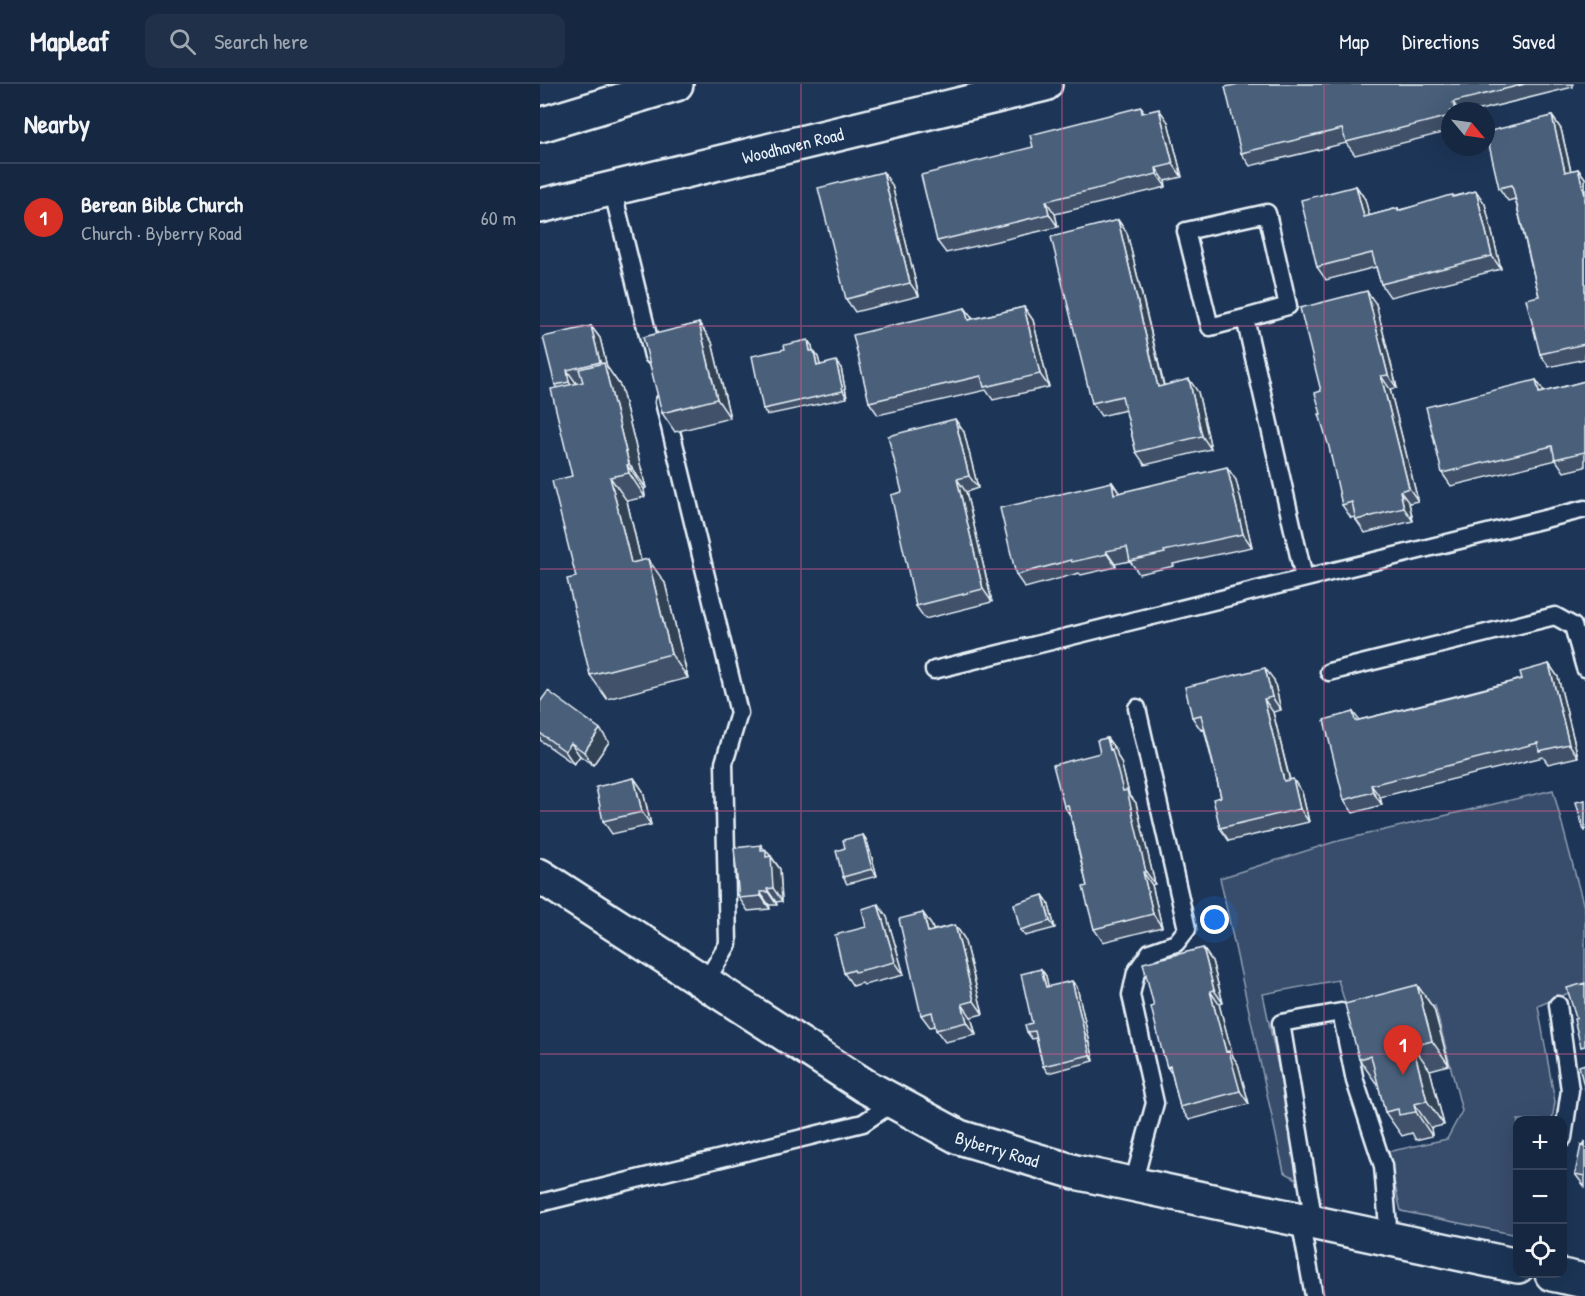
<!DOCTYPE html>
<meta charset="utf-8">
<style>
:root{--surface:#162841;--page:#1f3048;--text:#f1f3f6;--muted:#9ea6b1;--line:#35445a;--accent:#d93025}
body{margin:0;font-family:"Patrick Hand",sans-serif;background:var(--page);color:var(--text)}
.controls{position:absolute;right:18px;bottom:18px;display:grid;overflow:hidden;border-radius:12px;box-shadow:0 6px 24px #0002}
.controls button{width:54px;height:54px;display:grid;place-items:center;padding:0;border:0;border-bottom:2px solid var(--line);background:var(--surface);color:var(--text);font:30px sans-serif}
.compass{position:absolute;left:901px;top:18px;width:54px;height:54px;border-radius:50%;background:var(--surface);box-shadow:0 6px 24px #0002;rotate:119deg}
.you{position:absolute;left:675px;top:836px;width:21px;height:21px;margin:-15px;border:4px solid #fff;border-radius:50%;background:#1a73e8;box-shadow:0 0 0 9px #1a73e833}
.badge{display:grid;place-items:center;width:39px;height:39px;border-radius:50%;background:var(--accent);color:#fff;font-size:20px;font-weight:700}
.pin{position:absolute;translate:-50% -50px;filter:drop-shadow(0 2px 3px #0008)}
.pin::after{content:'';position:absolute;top:32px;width:21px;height:18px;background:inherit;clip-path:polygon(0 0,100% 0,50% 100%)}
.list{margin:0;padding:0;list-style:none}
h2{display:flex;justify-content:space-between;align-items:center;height:78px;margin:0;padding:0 24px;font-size:26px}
h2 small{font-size:20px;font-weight:400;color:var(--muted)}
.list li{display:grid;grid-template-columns:39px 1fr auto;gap:18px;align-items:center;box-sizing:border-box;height:108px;padding:0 24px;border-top:2px solid var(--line)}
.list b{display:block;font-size:22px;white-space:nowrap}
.list p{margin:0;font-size:20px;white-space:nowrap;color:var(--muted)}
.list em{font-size:20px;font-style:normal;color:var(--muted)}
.icon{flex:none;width:33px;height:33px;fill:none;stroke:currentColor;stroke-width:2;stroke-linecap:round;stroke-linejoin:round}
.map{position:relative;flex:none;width:1045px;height:1212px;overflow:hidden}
header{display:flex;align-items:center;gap:36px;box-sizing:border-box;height:84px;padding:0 30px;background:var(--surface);border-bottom:2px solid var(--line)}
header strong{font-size:28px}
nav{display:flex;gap:33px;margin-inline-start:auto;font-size:21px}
.search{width:420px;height:54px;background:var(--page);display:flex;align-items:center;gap:15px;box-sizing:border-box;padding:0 21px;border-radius:12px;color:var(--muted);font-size:22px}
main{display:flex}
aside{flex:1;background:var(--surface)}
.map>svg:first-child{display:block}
</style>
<header>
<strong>Mapleaf</strong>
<div class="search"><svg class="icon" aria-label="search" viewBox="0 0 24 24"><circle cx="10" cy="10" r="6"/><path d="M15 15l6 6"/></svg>Search here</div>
<nav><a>Map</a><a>Directions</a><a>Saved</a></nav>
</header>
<main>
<aside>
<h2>Nearby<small></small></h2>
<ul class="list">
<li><span class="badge">1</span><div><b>Berean Bible Church</b><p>Church · Byberry Road</p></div><em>60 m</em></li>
</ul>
</aside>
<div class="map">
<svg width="1045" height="1212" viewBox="0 0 1045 1212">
<rect width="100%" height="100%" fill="#1d3557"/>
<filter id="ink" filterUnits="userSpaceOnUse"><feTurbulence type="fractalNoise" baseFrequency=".0167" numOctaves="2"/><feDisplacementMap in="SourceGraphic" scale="12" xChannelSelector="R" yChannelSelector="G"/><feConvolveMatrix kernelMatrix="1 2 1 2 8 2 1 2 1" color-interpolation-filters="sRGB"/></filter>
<g filter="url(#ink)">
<!-- green -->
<path fill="#374d6c" stroke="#909fb2" stroke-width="1.5" d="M1013,706L1045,827V902L998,922L1015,1018L1012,1036H978L977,1151L861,1127L847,1068L907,1055L922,1027L895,922L813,944L798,896L723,910L762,1098L744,1088L680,794L794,758Z"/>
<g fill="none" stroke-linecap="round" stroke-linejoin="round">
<!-- lane casing -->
<g stroke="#e8f1f8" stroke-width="21">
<path id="lane" d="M72,104L113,272
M705,234L670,243L646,147L727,129L748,222L705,234L764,494
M124,318L199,629L184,679L188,860L165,899
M394,586L1045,425
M789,588L1015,532L1033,542L1045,584
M1018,921L1030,1006L1023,1054
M593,1100L615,1019L591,911L596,888L610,868L636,859L647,845L597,624
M0,1119L323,1039L354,1018
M760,1136L774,1212
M774,1139L741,939L801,928L815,997L843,1082L849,1155"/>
</g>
<!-- secondary casing -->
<g stroke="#e8f1f8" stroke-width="38">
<g id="secondary">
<path id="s1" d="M0,122L505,0"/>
<path id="s2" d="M0,792L325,1002L419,1053L535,1088L978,1182"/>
<path d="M1012,1190L1045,1197"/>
</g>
</g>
<!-- highway casing -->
<g stroke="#e8f1f8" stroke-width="38">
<path id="highway" d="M0,41L136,0"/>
</g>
<!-- lane -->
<use href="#lane" stroke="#1d3557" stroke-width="16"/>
<!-- secondary -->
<use href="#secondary" stroke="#1d3557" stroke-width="33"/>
<!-- highway -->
<use href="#highway" stroke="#1d3557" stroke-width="33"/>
</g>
<!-- wall -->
<path fill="#3f5169" stroke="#e8f1f8" stroke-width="1.5" d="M699,0H1033V3L936,27H910V47L815,71L806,59L710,82L701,69Z
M601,23L604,28L628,38L642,93L625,97L626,103L515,130L518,143L406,169L397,157L493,63Z
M1012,32L1021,45L1031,87L1038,85L1045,94V275L1009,283L1000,270L999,212L975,115L968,117L959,104Z
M343,88L352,101L379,212L315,228L306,215Z
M816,102L825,115L829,132L858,124L859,126L936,107L945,120L961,185L850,213L841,200L836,183L786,196L777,183Z
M578,136L587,149L624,301L658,308L671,365L605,381L596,368L586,326L561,332L552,319Z
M836,220L857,304L850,305L878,417L869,419L873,437L825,449L816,436L815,433L811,434L802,421L781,307Z
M484,223L493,236L509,303L453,316L446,306L338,331L329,318L425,224L433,235Z
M159,239L172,258L190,334L135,348L122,329Z
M51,242L60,254L67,283L81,303L106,404L104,405L105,413L87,417L101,477L125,499L148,594L67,615L50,591L32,392L17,304L15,301Z
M272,262L273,267L278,273L280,281L301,284L307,314L227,331L223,325Z
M996,296L1004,308L1045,297V383L1024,388L1016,376L911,402L902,389Z
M424,348L438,404L426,408L452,518L385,535L376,522L362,408Z
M696,396L712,463L633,480L634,482L599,490L590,477L575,480L576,483L541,491L539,489L485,504L476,491L572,398L579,409Z
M1009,580L1018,593L1038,673L1008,680L1003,673L840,713L842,721L813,729L804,716L813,628L819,636L982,595Z
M734,596L741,626L733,628L750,696L762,708L769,738L689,757L680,744L681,713L664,645L661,646L652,633Z
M0,618L69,658L53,681L40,672L34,680L0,656Z
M567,654L576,666L578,673L581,678L589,710L596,719L615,800L612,801L622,843L563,858L554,845L547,802L530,731L524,722L560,669Z
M94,694L103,707L111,741L72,750L63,737Z
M323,751L327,757L337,792L307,800L303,793L305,764Z
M224,766L231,772L240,785L242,817L236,818L237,821H229L230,825L208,827L199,814Z
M503,811L508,818L515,844L485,852L480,846Z
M383,829L392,842L393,846L415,841L424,854L443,930L431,933L436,951L405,958L396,946V942L390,943L381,931Z
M347,833L364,891L324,901L322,899L313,902L304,889L326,843Z
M672,877L683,919L679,920L693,973L698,980L709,1020L649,1036L640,1023L632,990L627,983L614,922Z
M501,885L506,892L508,903H537L554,977L508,989L503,982L496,954L492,955L487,948L492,939Z
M877,901L894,925L909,981L890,986L904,1041L891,1044L892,1052L876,1056L872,1049L862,1052L845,1028L838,999H836L819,975Z
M1045,1057V1103L1035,1090Z"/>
<!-- shaded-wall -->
<path fill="#334255" stroke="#e8f1f8" stroke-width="1.5" d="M913,18L919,27H915Z
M619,25L628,38L642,93L633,80Z
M1012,32L1021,45L1034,101L1025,88Z
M616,84L625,97L626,103L617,90Z
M1038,85L1045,94V111Z
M343,88L352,101L379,212L370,199Z
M816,102L825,115L833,146L824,133Z
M936,107L945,120L961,185L952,172Z
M506,117L515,130L518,143L509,130Z
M578,136L587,149L627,316L618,303Z
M827,207L836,220L857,304L848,291Z
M484,223L493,236L509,303L500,290Z
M425,224L434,237L428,236Z
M159,239L172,258L190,334L177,315Z
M51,242L60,254L67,283L81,303L106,404L89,380L66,287L60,278Z
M268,256L272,262L274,274L270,267Z
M274,267L278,273L282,288L277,282Z
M296,277L301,284L307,314L303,307Z
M27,286L36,299L38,311L29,298Z
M841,292L850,305L878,417L869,404Z
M649,295L658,308L671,365L662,352Z
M996,296L1005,309H999Z
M415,335L424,348L438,404L429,392Z
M87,381L104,405L105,413L89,389Z
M687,383L696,396L712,463L703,450Z
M70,393L87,417L107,503L91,479Z
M417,395L426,408L452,518L443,505Z
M572,398L581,411L574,410Z
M860,407L869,419L873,437L864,424Z
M566,467L575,480L576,483L567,470Z
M108,475L125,499L148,594L131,570Z
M1009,580L1018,593L1038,673L1029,660Z
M725,584L734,596L741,626L732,613Z
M724,615L733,628L753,710L744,697Z
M60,645L69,658L53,681L44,668Z
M567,654L576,666L578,673L581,678L589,710L596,719L615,800L606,788Z
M31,659L40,672L34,680L25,667Z
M94,694L103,707L111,741L102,728Z
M753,695L762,708L769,738L760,725Z
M831,701L840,713L842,721L833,708Z
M323,751L327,757L337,792L332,785Z
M221,761L226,768V766L240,785L242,817L233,804L221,766Z
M603,788L612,801L622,843L613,830Z
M227,805L236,818L237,821L228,808Z
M220,808L229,821L230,825L221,812Z
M503,811L508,818L515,844L510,837Z
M338,820L347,833L364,891L355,878Z
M383,829L392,842L397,861L388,848Z
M415,841L424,854L443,930L434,917Z
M663,864L672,877L683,919L674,906Z
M501,885L506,892L510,910L506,903Z
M532,897L537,903L554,977L550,971Z
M877,901L894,925L909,981L892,957Z
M670,907L679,920L693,973L698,980L709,1020L700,1007L686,968Z
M422,920L431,933L436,951L427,938Z
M873,962L890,986L904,1041L887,1017Z
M874,1020L891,1044L892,1052L876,1028Z"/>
<!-- building -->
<path fill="#495e7a" stroke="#e8f1f8" stroke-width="1.5" d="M699,0H985L913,18L915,27H910V32L806,58L802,45L701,69L685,3Z
M601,23L602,29L619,25L633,80L616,84L617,90L506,117L509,130L397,157L381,91L493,63L490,51Z
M1012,32L1025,88L1038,85L1045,111V260L1000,270L986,215L999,212L972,101L959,104L946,48Z
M343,88L370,199L306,215L278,104Z
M816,102L824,133L858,124V127L907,112L913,111V113L936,107L952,172L841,200L832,169L777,183L761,116Z
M578,136L618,303L649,295L662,352L596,368L582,312L552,319L511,153Z
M827,207L848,291L841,292L869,404L860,407L864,424L816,436L812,418L802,421L789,363L779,330H781L775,309L781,307L760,224Z
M484,223L500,290L444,303L441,292L329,318L313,251L425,224L428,236Z
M159,239L177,315L122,329L103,253Z
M51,242L60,278L27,286L29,298L15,301L3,253Z
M268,256L270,267H274L277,282L296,277L303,307L223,325L212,272L245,265L244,261Z
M64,279L89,380L87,381L89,389L70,393L91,479L108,475L131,570L50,591L27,495L36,493L12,397L32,392L11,305L43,298L39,285Z
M996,296L999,309L1045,297V368L1015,375L1012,362L902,389L886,323Z
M415,335L429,392L417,395L443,505L376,522L351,411L362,408L348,352Z
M687,383L703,450L624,467L625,469L590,477L587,463L566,467L567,470L532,478L531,476L476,491L460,424L572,398L574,410Z
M1009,580L1029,660L999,667L998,659L831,701L833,708L804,716L784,636L813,628L815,637L926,610L982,595L980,588Z
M725,584L732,613L724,615L744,697L753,695L760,725L680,744L673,715L681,713L668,658L661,631L652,633L645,603Z
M8,607L60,645L44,668L31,659L25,667L0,649V618Z
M567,654L570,666L572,665L583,707L587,706L606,788H603L613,830L554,845L543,803L547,802L528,721L524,722L513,681L560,669L557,656Z
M94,694L102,728L63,737L56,703Z
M1045,716V747H1044L1036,718Z
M323,751L332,785L303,793L296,767L305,764L303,756Z
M221,761V766H226V773L231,772L233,804L227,805L228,808H220L221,812L199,814L194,764Z
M503,811L510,837L480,846L474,820Z
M338,820L355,878L315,888L314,886L304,889L295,851L326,843L322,825Z
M383,829L388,848L415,841L434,917L422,920L427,938L396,946L392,928L381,931L359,835Z
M663,864L674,906L670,907L686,968L689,967L700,1007L640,1023L630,982L627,983L621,963L611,923L614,922L603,879Z
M501,885L506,903L532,897L550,971L503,982L495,947L487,948L485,941L492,939L481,890Z
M1045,899V962L1041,963L1034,935L1036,934L1027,904Z
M877,901L892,957L873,962L887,1017L874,1020L876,1028L859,1031L858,1025L845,1028L831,972L819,975L805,920Z
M1045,980V1006L1039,982Z
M1045,1057V1092L1035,1090L1041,1061L1044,1062Z"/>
</g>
<!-- grid -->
<path fill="none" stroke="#cd598a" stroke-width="1.5" stroke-opacity="0.55" d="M261,0V1212M522,0V1212M784,0V1212M0,242H1045M0,485H1045M0,727H1045M0,970H1045"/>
<g text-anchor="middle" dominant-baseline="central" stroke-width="4.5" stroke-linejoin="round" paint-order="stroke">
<!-- street labels -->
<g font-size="18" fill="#e8f1f8" stroke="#1d3557">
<text stroke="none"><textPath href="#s1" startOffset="260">Woodhaven Road</textPath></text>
<text stroke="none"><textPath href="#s2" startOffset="534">Byberry Road</textPath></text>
</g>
</g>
</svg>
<div class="controls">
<button>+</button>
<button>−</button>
<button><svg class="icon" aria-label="locate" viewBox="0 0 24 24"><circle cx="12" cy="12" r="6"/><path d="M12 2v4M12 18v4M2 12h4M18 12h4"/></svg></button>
</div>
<svg class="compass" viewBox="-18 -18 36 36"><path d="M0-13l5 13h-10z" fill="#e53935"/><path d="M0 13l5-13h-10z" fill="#9ea6b1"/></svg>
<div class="you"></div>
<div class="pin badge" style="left:863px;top:991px">1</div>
</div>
</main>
